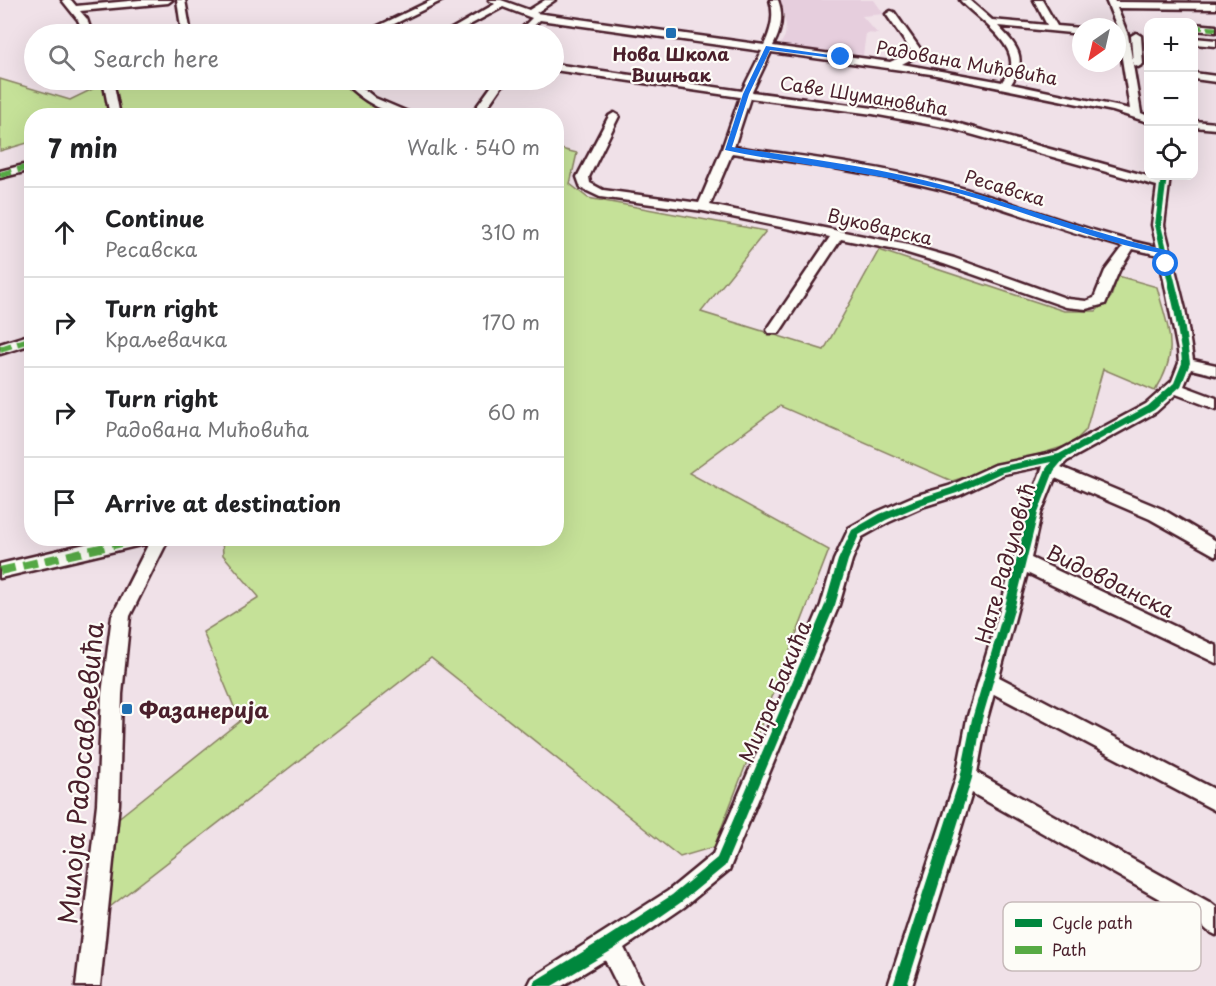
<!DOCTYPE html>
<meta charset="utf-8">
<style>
:root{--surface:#fff;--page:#f2f2f2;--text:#202124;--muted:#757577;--line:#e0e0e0}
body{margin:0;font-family:"Playpen Sans",sans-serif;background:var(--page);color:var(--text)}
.controls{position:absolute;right:18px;top:18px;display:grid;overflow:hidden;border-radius:12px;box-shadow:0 6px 24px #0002}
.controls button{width:54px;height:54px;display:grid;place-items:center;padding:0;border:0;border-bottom:2px solid var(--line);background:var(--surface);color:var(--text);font:30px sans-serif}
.compass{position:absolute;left:1072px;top:18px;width:54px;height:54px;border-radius:50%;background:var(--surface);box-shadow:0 6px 24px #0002;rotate:214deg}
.stop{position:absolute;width:18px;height:18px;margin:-14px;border:4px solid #1a73e8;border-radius:50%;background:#fff}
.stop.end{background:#1a73e8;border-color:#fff;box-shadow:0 2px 6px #0008}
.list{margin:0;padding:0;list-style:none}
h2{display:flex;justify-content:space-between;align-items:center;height:78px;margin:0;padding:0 24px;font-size:26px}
h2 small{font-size:20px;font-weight:400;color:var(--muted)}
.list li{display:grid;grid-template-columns:39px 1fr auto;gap:18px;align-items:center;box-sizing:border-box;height:90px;padding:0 24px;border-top:2px solid var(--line)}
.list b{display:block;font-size:22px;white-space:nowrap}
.list p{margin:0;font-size:20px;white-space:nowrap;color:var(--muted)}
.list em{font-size:20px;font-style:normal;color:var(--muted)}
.icon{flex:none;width:33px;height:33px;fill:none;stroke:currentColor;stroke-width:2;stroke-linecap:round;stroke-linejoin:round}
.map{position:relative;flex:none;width:1216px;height:986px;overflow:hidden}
.search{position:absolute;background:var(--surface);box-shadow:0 6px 24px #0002;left:24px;top:24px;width:540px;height:66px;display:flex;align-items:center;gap:15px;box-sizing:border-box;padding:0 21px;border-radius:33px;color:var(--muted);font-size:22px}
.panel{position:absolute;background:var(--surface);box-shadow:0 6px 24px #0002;left:24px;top:108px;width:540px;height:438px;border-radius:24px}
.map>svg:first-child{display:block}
</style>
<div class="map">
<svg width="1216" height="986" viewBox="0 0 1216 986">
<rect width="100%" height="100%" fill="#f0e1e8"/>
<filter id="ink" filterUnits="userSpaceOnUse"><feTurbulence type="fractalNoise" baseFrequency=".0167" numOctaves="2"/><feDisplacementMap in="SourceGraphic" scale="12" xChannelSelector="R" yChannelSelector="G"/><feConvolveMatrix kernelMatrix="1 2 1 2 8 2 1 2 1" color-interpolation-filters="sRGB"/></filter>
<g filter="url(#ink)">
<!-- built -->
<path fill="#e6cedd" d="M780,0H874L884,14L862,16L878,34L866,33L863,55L788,47L781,43L785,36L786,25Z"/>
<!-- green -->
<path fill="#c5e198" stroke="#888062" stroke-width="1.5" d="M0,79L70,100L111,80H347L362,94L412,115L32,116L31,142L0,151Z
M557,148L577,153L570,184L588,198L766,231L701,312L824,350L879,250L1064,311H1096L1111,297L1118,276L1157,287C1168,330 1181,351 1155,391L1103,369L1086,430L1072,444L952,481L780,406L689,473L829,550L714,847L680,857L431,658L93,920L92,839L240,721L203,632L259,597L223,555L222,539L556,538Z"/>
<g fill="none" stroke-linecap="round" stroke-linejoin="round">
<!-- minor casing -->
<g stroke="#4a1f2b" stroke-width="5">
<path id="minor" d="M62,0H71L76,6L140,0H172L168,3L80,11L87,19L92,34H84L78,20Z
M177,0H185L191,34H182Z
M432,0H443L382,30L374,28Z
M489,0H501L529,10L545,0H555L536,13L764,45C771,31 775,15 770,0H778C784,16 781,31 773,46L890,62L912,52L886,14L891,11L894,12L923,53L902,64L1002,82C1005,77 1010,72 1011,65C1014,41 974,16 960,0H969L992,20L1047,25L1034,0H1042L1057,26L1081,28V34L998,26C1018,47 1028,58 1011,84L1130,109L1117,27L1106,0H1114L1115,2L1216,3V9L1117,8L1128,35L1141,113L1148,116V122L1113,111L931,74L771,52L752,92L873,108L949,121L1158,179L1159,176H1170L1164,225L1185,309L1193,360L1216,365V375L1191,369L1184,386L1216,398V409L1176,394L1156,412L1067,461L1061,467L1162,509L1216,541V556L1150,519L1055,478L1041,513L1031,558L1216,646V663L1027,573L999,677L1216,790V811L994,694L987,719L977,773L1211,903L1216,907V935L1208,931L1195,919L972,793L912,986H888L956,778L967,719L1000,610L1025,513L1043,466L1004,474L960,495L925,506L889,522L862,537L852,560L839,605L729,870L684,907L624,948L643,986H618L605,960L562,986H528L532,978L668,891L713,854L821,605L834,560L849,528L877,512L914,496L949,486L995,465L1057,452L1146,404L1172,381L1179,363L1178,351L1159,255L1133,249L1119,271L1105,304L1086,309L1066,307L944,264L901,251L841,239L779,333H769L767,330L830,237L703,211L600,197L581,188L577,177L609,116L614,113L619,116L589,177L590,183L603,190L699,203L722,149L740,97L554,70V64L742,91L762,51L540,20L525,34H516L532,18L503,7L453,34H443L495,4ZM750,98L873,114L949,128L1157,186L1152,225L1157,247C1087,232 1020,204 951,185C880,166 807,157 734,147ZM732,153C801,163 871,172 939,189C1001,206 1061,230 1123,247L1105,271L1094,298L1086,301L1068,299L954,258L908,245L710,205Z
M1194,24L1216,26V32L1194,30Z
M285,27L297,34H242L247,31Z
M1136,33L1141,36L1143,64L1138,67L1133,64L1131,36Z
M1194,38L1216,40V46L1194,44Z
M1194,73L1216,76V82L1194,79Z
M103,80H113L120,116H110Z
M342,80H353L375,98L415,115C389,118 359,99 342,80Z
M496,80H506L481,116H470Z
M1194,121L1216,123V129L1194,127Z
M32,163V170L0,178V171Z
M32,334V344L0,354V344Z
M111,538H169L130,616L122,694L119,804L100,986H76L97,804L102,694L112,616L149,543L0,578V564Z"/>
</g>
<!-- minor -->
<use href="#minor" fill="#fdfcf7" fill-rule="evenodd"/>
<!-- quiet-far2 -->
<path stroke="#57aa44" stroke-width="4.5" stroke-dasharray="9 4.5" stroke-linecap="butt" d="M1194,27L1216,29"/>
<!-- quiet-far1 -->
<path stroke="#57aa44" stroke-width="6" stroke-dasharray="12 6" stroke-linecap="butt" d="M0,175L32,166
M0,349L32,339"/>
<!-- quiet -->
<path stroke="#57aa44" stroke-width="8" stroke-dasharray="15 8" stroke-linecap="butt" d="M0,571L144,538"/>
<!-- cycleway casing -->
<g stroke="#fdfcf7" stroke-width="4">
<path id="cycleway" d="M1161,176H1167L1161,225L1182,309L1190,363L1181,386L1154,410L1064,459L1054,471L1038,513L1014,610L982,719L972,778L907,986H893L960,778L972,719L1004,610L1028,513L1046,469L1051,462L1003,472L957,493L923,504L886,520L859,535L848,560L835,605L725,866L680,903L614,949L552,986H533L535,981L604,939L672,895L717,858L825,605L838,560L852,530L880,514L917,499L951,488L998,467L1059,454L1148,406L1174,383L1182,363L1181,351L1174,309L1155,225Z"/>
</g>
<!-- cycleway -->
<use href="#cycleway" fill="#00873e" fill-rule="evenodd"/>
</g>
</g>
<!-- route -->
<path fill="#1a73e8" d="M766,46L844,57L841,59L770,50L749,94L732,147C803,158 877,167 947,186C1021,205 1091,233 1166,250L1170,264L1164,266L1160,253C1085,239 1015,206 941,189C869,172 797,165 725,150L743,94Z"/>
<!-- markers -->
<g fill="#1f6fb2" stroke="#fdfcf7" stroke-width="2">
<rect x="665" y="27" width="12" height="12" rx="3"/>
<rect x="121" y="703" width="12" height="12" rx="3"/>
</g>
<g text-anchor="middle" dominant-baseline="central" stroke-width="4.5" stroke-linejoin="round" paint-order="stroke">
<!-- far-poi labels -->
<g font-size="18" font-weight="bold" fill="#4a1f2b" stroke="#fdfcf7">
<text x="671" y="53">Нова Школа<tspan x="671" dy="21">Вишњак</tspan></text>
</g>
<!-- far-street labels -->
<g font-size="18" fill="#4a1f2b" stroke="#fdfcf7">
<text transform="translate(967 62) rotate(10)">Радована Мићовића</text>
<text transform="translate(864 95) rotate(9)">Саве Шумановића</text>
<text transform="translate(1005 187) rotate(17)">Ресавска</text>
<text transform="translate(880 226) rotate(13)">Вуковарска</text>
</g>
<!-- street labels -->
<g font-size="21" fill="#4a1f2b" stroke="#fdfcf7">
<text transform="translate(1004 563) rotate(-74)">Нате Радуловић</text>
<text transform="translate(1111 580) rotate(26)">Видовданска</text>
<text transform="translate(774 691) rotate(-67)">Митра Бакића</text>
</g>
<!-- poi labels -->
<g font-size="21" font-weight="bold" fill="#4a1f2b" stroke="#fdfcf7" text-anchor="start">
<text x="139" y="709">Фазанерија</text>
</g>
<!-- near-street labels -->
<g font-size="26" fill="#4a1f2b" stroke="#fdfcf7">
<text transform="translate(80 773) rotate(-85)">Милоја Радосављевића</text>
</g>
</g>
<!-- legend -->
<rect x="1003" y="902" width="198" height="69" rx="9" fill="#fdfcf7" stroke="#c7baba" stroke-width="1.5"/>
<rect x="1015" y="919" width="27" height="8" fill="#00873e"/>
<rect x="1015" y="946" width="27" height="8" fill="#57aa44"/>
<g font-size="16" fill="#4a1f2b">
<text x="1052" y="929">Cycle path</text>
<text x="1052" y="956">Path</text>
</g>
</svg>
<div class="controls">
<button>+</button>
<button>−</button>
<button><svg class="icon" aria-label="locate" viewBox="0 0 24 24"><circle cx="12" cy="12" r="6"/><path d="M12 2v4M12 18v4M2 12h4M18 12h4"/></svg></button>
</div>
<svg class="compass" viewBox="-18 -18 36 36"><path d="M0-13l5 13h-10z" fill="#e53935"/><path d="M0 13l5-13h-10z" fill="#757577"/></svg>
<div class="stop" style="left:1166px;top:264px"></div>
<div class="stop end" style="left:841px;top:57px"></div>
<div class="search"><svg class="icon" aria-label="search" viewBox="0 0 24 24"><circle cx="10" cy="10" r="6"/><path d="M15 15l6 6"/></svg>Search here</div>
<section class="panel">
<h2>7 min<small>Walk · 540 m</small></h2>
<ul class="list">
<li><svg class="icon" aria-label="ahead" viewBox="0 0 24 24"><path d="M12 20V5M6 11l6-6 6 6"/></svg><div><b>Continue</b><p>Ресавска</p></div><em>310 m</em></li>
<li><svg class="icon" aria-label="right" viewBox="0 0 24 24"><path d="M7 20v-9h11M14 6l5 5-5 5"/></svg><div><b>Turn right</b><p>Краљевачка</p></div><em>170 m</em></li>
<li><svg class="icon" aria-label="right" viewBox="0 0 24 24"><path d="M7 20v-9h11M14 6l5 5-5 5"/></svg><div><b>Turn right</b><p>Радована Мићовића</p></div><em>60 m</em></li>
<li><svg class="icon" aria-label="arrive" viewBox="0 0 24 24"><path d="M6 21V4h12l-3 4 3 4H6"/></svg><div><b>Arrive at destination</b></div></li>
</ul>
</section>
</div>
